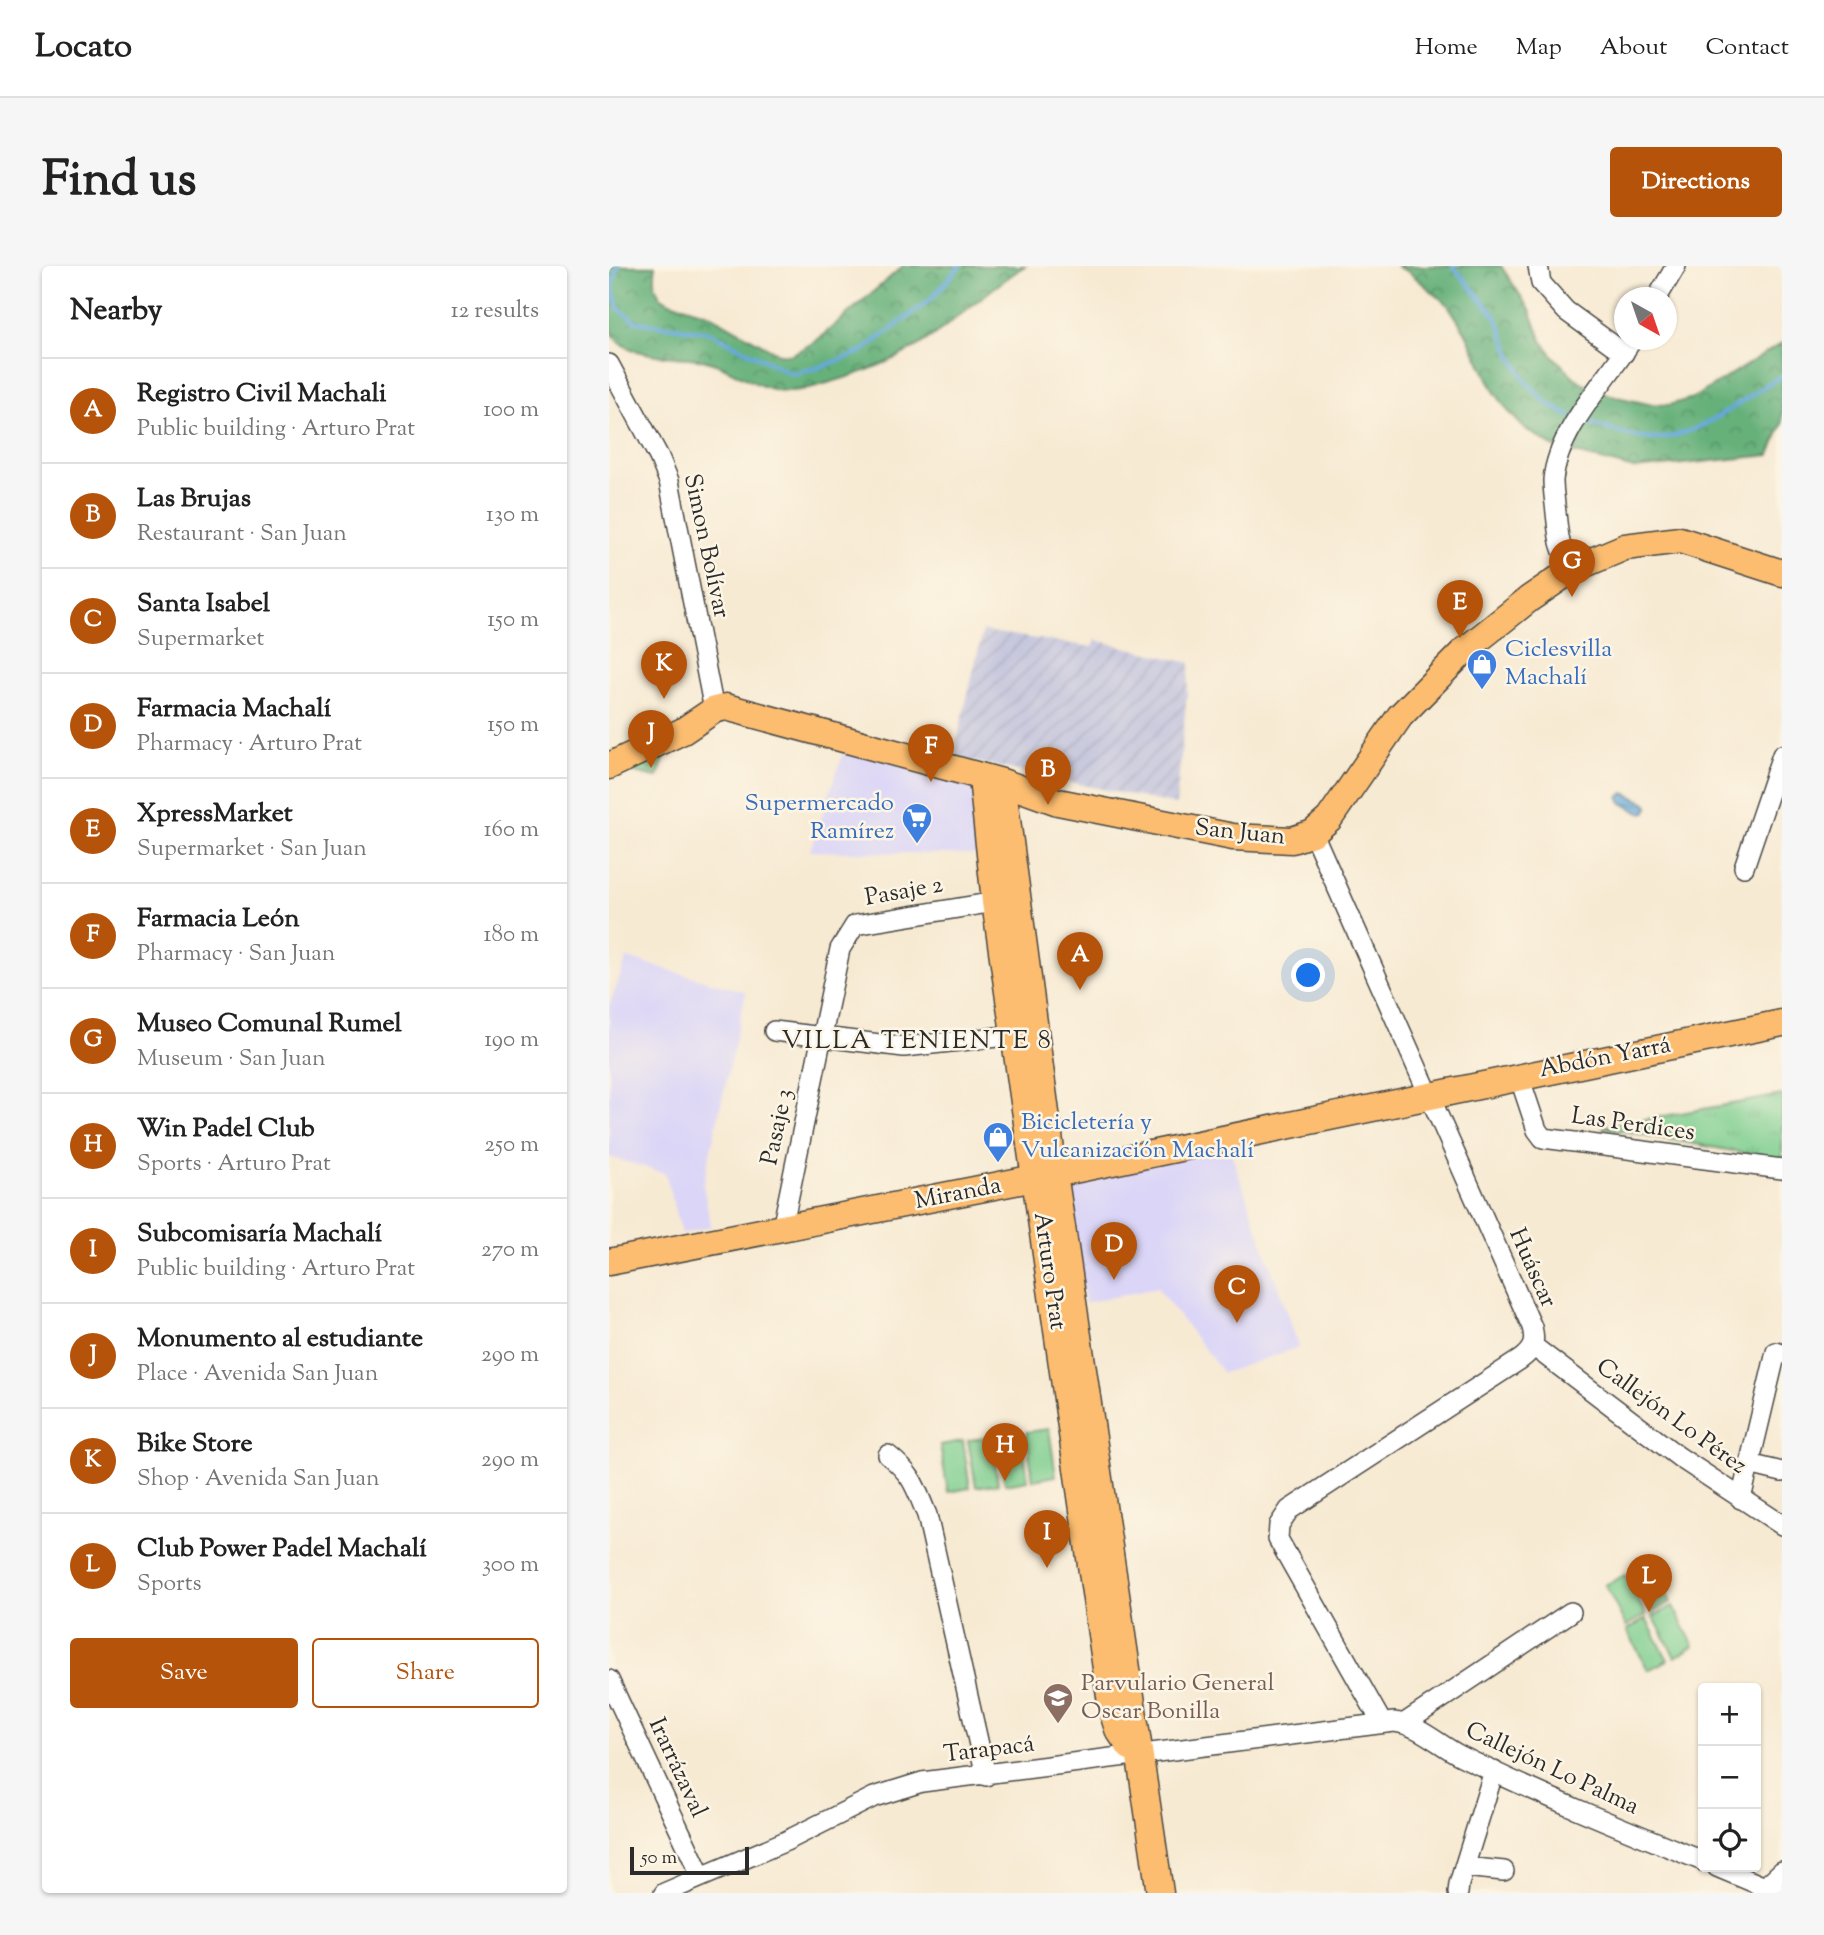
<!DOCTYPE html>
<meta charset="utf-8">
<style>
:root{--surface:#fff;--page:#f6f6f6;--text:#222;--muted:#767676;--line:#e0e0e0;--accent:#b45309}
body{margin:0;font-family:"Sorts Mill Goudy",serif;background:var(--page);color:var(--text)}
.controls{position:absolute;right:21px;bottom:21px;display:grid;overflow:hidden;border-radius:7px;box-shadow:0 2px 5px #0004}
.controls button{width:63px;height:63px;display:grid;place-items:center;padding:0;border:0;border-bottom:2px solid var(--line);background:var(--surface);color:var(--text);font:35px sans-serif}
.compass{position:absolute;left:1005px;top:21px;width:63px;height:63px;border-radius:50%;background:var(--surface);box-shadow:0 2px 5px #0004;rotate:140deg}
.scale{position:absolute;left:21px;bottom:18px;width:119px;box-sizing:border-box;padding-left:7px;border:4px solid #2b2b2b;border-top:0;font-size:19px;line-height:24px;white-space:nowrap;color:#2b2b2b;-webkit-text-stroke:5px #fcf5e5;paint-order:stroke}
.you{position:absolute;left:700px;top:710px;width:24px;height:24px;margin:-18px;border:5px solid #fff;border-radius:50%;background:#1a73e8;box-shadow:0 0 0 10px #1a73e833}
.badge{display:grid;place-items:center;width:46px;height:46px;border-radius:50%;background:var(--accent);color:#fff;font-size:23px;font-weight:700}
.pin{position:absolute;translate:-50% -58px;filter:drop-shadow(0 2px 4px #0008)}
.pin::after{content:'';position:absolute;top:37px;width:24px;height:21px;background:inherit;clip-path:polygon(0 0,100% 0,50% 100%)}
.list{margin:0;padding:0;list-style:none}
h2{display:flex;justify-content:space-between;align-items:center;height:91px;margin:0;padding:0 28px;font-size:30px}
h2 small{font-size:23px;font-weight:400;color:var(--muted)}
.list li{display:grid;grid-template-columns:46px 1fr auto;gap:21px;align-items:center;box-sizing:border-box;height:105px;padding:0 28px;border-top:2px solid var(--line)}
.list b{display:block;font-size:26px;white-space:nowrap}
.list p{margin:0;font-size:23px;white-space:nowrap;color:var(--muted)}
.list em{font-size:23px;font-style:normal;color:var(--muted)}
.actions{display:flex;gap:14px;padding:21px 28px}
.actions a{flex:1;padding:16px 0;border:2px solid var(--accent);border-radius:7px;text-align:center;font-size:24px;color:var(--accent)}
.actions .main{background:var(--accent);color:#fff}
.icon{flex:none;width:38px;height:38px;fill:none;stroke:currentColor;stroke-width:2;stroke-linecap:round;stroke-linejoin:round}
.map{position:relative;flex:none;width:1173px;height:1627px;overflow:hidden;border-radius:7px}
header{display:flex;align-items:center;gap:42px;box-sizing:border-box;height:98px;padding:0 35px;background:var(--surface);border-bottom:2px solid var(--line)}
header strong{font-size:33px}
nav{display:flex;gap:38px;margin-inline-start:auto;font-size:24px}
.intro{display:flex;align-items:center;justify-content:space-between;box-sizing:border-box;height:168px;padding:0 42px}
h1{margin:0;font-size:49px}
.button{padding:18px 32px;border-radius:7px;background:var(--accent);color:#fff;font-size:24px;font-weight:700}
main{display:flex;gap:42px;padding:0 42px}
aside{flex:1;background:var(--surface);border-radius:7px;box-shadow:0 2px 5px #0004}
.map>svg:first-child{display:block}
</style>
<header>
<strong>Locato</strong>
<nav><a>Home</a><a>Map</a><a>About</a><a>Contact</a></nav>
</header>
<div class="intro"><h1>Find us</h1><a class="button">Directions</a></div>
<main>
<aside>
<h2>Nearby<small>12 results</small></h2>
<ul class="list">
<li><span class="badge">A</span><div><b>Registro Civil Machali</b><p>Public building · Arturo Prat</p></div><em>100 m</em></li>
<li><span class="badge">B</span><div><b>Las Brujas</b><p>Restaurant · San Juan</p></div><em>130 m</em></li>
<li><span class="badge">C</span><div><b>Santa Isabel</b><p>Supermarket</p></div><em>150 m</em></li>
<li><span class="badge">D</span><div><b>Farmacia Machalí</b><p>Pharmacy · Arturo Prat</p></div><em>150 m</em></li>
<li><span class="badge">E</span><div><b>XpressMarket</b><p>Supermarket · San Juan</p></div><em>160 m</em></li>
<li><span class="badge">F</span><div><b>Farmacia León</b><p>Pharmacy · San Juan</p></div><em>180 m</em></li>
<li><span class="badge">G</span><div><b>Museo Comunal Rumel</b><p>Museum · San Juan</p></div><em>190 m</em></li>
<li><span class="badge">H</span><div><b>Win Padel Club</b><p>Sports · Arturo Prat</p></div><em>250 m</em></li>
<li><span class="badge">I</span><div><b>Subcomisaría Machalí</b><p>Public building · Arturo Prat</p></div><em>270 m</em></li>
<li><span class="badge">J</span><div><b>Monumento al estudiante</b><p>Place · Avenida San Juan</p></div><em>290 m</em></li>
<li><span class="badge">K</span><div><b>Bike Store</b><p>Shop · Avenida San Juan</p></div><em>290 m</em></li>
<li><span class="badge">L</span><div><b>Club Power Padel Machalí</b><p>Sports</p></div><em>300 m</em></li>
</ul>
<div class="actions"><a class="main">Save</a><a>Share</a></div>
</aside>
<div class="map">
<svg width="1173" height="1627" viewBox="0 0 1173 1627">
<defs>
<pattern id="industrial-furrows" width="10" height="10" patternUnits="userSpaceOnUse" patternTransform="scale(1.75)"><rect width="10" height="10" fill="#c1c2dd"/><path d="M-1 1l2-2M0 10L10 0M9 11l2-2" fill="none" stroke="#a6a7be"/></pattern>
<pattern id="grass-tufts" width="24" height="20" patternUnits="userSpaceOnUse" patternTransform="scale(1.75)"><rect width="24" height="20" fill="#7dce8f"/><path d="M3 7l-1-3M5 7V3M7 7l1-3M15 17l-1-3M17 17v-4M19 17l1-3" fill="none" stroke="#6cb17c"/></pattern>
<pattern id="forest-crowns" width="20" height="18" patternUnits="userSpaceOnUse" patternTransform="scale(1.75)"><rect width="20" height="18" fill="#66b17a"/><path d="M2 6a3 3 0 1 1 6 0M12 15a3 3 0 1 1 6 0" fill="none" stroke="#549064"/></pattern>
<pattern id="water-rules" width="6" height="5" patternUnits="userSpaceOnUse" patternTransform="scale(1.75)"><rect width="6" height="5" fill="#66a9da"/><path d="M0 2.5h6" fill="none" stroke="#548ab1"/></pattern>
</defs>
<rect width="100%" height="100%" fill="#fcf5e5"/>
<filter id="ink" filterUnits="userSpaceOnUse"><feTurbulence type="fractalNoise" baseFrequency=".0143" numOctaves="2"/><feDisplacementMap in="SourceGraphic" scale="14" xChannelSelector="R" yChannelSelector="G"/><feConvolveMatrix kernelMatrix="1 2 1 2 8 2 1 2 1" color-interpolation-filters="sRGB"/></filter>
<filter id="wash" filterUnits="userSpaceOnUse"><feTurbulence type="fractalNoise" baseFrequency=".00686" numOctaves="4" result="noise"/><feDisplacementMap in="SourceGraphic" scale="28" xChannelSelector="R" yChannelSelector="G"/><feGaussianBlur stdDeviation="1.57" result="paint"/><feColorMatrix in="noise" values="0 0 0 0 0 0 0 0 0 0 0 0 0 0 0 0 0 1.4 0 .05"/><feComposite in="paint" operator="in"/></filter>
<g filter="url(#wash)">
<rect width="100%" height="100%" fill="#f7ead3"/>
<!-- built -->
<path fill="#dbd6f7" d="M237,479L364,513L374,589L201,585Z
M18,692L137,726L94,919L102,960L73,968L56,907L0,891V740Z
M620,881L690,1081L614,1107L548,1022L476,1037L460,928L462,917Z"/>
<!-- industrial -->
<path fill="url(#industrial-furrows)" d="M374,365L484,381L487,374L581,397L567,539L344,491Z"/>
<!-- grass -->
<path fill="url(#grass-tufts)" stroke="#547c5d" stroke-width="2" d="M56,491L48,511L17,504Z
M1173,829V894L993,861Z"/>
<!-- forest -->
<path fill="url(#forest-crowns)" stroke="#486e52" stroke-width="2" d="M0,0H46V19L51,30L61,36L99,48L170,88L182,89L206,76L294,0H416C383,21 354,48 322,71C290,94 253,108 215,118C198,123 181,128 163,123C136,116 117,98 89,93C64,90 5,92 0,59C0,40 0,19 0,0Z
M787,0H892L921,44L932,73L945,91L965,111L981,122L1008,131L1039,138L1060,139L1084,132L1173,77V158L1161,189L1025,203L945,181L915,162L900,146L885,125L857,67L839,39L800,6Z"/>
<!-- pitch -->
<path fill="#7dce8f" stroke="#547c5d" stroke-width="2" d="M440,1163L447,1210L424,1214L417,1166Z
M412,1167L419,1214L396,1218L389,1171Z
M382,1171L389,1218L367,1221L359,1174Z
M354,1175L361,1222L339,1226L331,1179Z
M1041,1296L1062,1336L1042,1347L1021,1306Z
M1016,1309L1037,1349L1017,1360L996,1319Z
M1064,1340L1085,1380L1066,1391L1044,1350Z
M1037,1353L1059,1394L1039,1404L1018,1364Z"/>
<!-- water -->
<path fill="url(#water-rules)" stroke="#486a82" stroke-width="2" d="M1015,527L1038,537L1040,540L1037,546L1031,547L1013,537L1010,531Z"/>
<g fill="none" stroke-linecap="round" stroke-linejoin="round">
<!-- stream -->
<path stroke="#66a9da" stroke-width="4.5" d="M9,0L3,20L9,42L27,56L100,66L183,108L215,100L252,86L322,33L351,0
M844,0L887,51L902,89L917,116L939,138L961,150
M973,154C993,161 1014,169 1036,172C1085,178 1132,132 1173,110"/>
</g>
</g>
<g filter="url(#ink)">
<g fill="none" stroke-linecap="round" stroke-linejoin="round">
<!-- minor casing -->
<g stroke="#4a4844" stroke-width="22">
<path id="minor" d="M929,0L932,17L957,45L1015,87
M1048,32L1067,0
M0,98L50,191L60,215L105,444
M964,303C949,281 950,272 947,247C946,236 944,225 944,214C949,163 997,116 1023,74
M704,567L923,1061C927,1076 924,1084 912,1093L680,1244L670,1259L669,1273L773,1457
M1135,601L1173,489
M165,765L295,781L407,769
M910,810L928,864L934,872L1173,903
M173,963L231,683L246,659L386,636
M924,1080L1070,1191L1173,1259
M279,1189C304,1209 306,1220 318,1249L377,1510
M1140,1198L1173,1206
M1132,1233L1167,1086L1173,1088
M0,1414L92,1610
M796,1457L962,1346
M855,1601L895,1605
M1108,1601L1170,1627
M1157,1620L1173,1605
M55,1627L177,1575L265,1531L313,1516L785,1456C809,1458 830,1479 852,1490C931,1529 1012,1562 1094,1595
M849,1627L850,1618L885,1505"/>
</g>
<!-- major casing -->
<g stroke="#4a4844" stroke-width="29">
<path id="major" d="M0,500L74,465L105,444L117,441L393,516L449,536L624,571L683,574L704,567L720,553L791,450L856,384L920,333L964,303L1016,281L1071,274L1173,307
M373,512L386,636L503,1444L509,1463L521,1481
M393,516L445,907L551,1627
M0,996L426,912L1173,757"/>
</g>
<!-- minor -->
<use href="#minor" stroke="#fff" stroke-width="19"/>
<!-- major -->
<use href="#major" stroke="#fcbd6f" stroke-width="26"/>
</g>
</g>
<!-- icons -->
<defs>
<g id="shop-pin" transform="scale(1.575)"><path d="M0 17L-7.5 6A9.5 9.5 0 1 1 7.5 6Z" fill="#3f7fe0" stroke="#fcf5e5"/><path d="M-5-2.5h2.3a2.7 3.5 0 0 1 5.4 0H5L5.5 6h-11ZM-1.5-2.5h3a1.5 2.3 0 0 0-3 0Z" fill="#fff"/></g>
<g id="supermarket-pin" transform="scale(1.575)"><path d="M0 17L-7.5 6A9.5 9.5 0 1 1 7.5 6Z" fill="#3f7fe0" stroke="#fcf5e5"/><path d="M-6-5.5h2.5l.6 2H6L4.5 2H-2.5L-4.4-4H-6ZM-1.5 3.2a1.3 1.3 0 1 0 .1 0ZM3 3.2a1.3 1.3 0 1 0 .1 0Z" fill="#fff"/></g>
<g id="school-pin" transform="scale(1.575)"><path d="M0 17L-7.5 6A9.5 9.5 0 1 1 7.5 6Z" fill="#8d6e63" stroke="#fcf5e5"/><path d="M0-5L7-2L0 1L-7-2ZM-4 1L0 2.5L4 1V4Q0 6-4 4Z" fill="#fff"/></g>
</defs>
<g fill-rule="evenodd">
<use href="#shop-pin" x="873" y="398"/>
<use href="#supermarket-pin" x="308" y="552"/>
<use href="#shop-pin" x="389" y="871"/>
<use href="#school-pin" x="449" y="1432"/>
</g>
<g text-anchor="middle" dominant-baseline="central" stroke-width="5" stroke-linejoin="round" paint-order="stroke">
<!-- street labels -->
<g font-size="24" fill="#2b2b2b" stroke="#fcf5e5">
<text transform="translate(97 280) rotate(78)">Simon Bolívar</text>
<text transform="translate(631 567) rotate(6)">San Juan</text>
<text transform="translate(295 626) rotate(-10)">Pasaje 2</text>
<text transform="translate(996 792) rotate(-11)">Abdón Yarrá</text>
<text transform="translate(1024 859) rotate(8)">Las Perdices</text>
<text transform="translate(169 861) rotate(-78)">Pasaje 3</text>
<text transform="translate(349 928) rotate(-11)">Miranda</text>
<text transform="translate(923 1002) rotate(66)">Huáscar</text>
<text transform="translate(440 1005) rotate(82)">Arturo Prat</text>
<text transform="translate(1062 1151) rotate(36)">Callejón Lo Pérez</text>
<text transform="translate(380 1484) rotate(-7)">Tarapacá</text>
<text transform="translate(68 1502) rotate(65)">Irarrázaval</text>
<text transform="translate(943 1503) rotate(25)">Callejón Lo Palma</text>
</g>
<!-- shop labels -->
<g font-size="24" fill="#366cbe" stroke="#fcf5e5" text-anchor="start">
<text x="896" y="384">Ciclesvilla<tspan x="896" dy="28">Machalí</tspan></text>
<text x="285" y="538" text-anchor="end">Supermercado<tspan x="285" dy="28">Ramírez</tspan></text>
<text x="412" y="857">Bicicletería y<tspan x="412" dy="28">Vulcanización Machalí</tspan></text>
</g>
<!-- education labels -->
<g font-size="24" fill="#785e54" stroke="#fcf5e5" text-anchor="start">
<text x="472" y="1418">Parvulario General<tspan x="472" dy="28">Oscar Bonilla</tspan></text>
</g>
<!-- neighbourhood labels -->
<g font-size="26" letter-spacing="2" fill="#2b2b2b" stroke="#fcf5e5">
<text x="308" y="775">VILLA TENIENTE 8</text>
</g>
</g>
</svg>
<div class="controls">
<button>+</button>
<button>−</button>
<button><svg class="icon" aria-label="locate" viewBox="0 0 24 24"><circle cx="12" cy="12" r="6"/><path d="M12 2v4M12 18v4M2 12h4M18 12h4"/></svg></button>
</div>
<svg class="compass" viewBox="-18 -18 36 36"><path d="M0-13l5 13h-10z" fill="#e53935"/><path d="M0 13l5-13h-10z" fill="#767676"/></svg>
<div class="scale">50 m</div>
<div class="you"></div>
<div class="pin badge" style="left:471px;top:724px">A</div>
<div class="pin badge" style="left:439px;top:539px">B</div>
<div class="pin badge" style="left:628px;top:1057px">C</div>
<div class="pin badge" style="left:505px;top:1014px">D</div>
<div class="pin badge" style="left:851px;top:372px">E</div>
<div class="pin badge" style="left:322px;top:516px">F</div>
<div class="pin badge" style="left:963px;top:331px">G</div>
<div class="pin badge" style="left:396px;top:1215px">H</div>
<div class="pin badge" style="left:438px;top:1302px">I</div>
<div class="pin badge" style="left:42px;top:502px">J</div>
<div class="pin badge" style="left:55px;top:433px">K</div>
<div class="pin badge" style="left:1040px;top:1346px">L</div>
</div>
</main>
